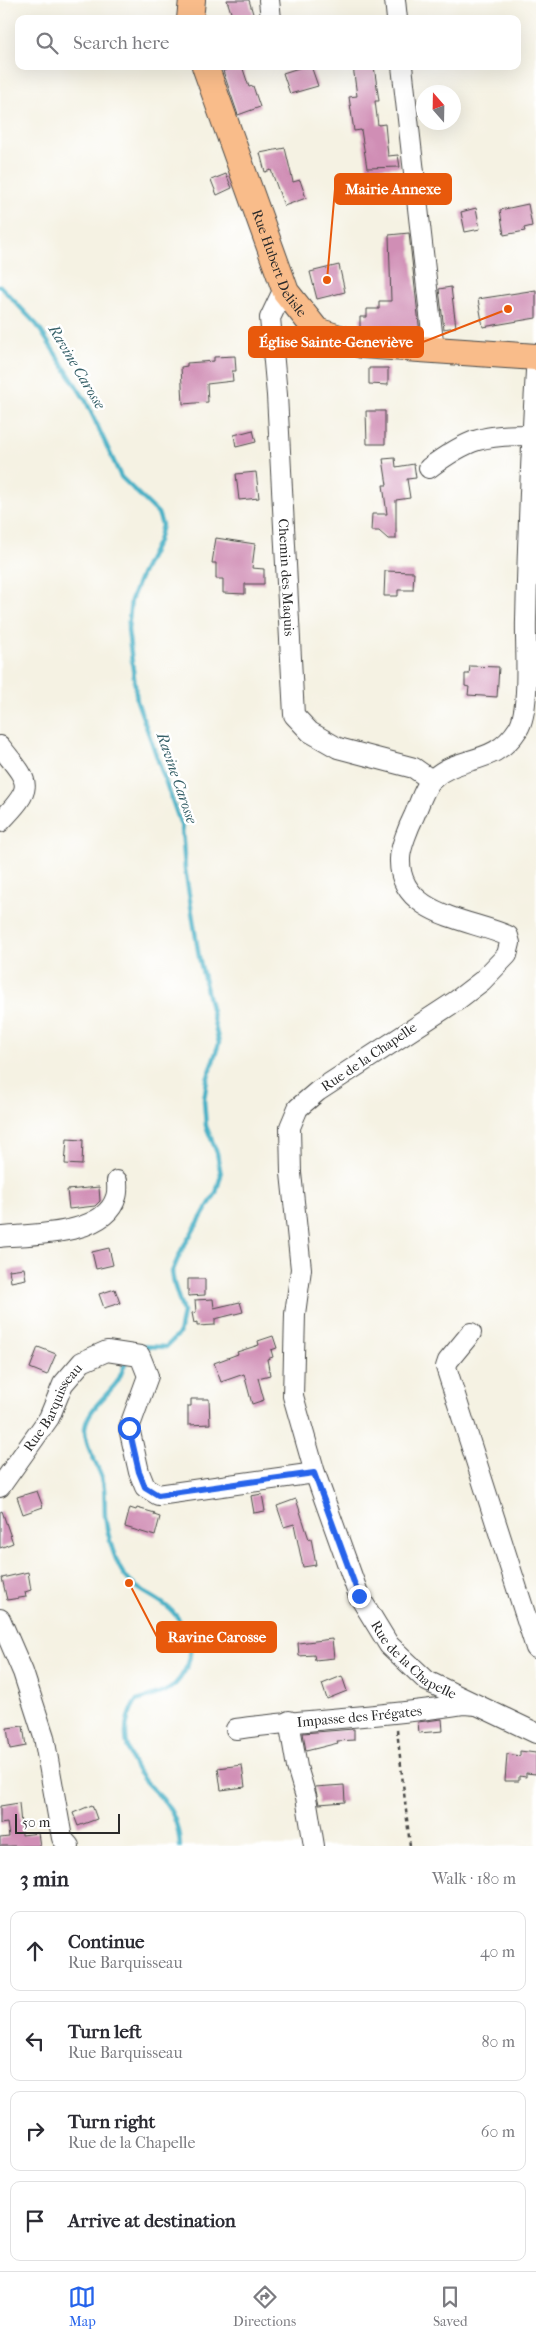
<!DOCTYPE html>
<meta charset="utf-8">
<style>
:root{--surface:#fff;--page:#f7f7f7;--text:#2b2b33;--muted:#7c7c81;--line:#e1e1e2;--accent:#2563eb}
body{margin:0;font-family:"IM FELL French Canon",serif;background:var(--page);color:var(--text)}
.compass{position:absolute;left:416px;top:85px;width:45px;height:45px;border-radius:50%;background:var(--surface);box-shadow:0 5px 20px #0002;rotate:340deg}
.scale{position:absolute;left:15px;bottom:12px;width:105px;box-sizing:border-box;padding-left:5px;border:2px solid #2b2b2b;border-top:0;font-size:14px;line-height:18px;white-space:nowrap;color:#2b2b2b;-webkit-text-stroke:4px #fff;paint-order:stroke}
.stop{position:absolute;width:15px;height:15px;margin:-11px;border:4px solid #2563eb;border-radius:50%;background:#fff}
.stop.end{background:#2563eb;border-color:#fff;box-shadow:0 1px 5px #0008}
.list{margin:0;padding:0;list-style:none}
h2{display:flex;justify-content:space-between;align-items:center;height:65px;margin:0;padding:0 20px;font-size:21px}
h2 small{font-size:16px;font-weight:400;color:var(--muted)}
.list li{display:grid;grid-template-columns:32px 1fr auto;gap:15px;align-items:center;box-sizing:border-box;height:80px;margin:0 10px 10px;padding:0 10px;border:1px solid var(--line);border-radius:10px}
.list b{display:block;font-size:19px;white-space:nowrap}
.list p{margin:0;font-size:16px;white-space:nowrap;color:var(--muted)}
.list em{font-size:16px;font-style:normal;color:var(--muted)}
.icon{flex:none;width:28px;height:28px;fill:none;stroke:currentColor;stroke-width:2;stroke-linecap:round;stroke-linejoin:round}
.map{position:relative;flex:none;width:536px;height:1846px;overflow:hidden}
.search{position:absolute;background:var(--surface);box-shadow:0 5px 20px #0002;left:15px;right:15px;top:15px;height:55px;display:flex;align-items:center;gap:12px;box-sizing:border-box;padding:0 18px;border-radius:10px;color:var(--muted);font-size:19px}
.sheet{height:425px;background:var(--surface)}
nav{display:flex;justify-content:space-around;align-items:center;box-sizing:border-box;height:70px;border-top:1px solid var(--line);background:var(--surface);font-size:14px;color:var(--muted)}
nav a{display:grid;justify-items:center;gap:2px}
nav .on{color:var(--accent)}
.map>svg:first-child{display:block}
</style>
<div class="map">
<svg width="536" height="1846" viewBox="0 0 536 1846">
<rect width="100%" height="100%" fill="#fff"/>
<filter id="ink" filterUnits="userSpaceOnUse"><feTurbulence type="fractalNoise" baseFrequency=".02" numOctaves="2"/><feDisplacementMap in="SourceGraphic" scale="10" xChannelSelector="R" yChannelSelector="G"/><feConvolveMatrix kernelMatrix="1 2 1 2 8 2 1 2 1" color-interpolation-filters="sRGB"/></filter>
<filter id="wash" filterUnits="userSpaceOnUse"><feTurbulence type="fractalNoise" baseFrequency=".0096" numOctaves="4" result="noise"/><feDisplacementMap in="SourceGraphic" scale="20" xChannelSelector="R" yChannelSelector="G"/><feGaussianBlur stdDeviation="1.12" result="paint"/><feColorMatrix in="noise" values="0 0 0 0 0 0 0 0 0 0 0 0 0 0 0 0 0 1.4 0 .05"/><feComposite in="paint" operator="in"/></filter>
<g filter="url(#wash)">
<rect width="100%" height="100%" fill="#f5f2e3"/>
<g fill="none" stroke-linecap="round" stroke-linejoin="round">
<!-- stream -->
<path stroke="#48b1c6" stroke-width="4.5" d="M0,286L37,325L86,401L121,477L158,513L162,525L158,541L141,575L131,600L128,630L137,701L182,828L185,869L199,957L219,1043L207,1080L204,1100L206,1126L217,1153L221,1175L216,1193L182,1249L172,1272L174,1284L183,1312L179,1334L166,1347L140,1346
M126,1361C123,1368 121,1376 117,1382C107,1396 87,1410 85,1428C84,1445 97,1463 102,1478C106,1490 104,1503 105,1516C107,1533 113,1555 121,1570C131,1588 149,1593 165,1605C181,1617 196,1643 188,1664C176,1692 163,1693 136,1701C119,1726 125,1757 144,1780C150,1788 159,1794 165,1802C175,1815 179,1830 180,1846"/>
</g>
<g id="blocks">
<!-- building -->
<path fill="#d08eb5" d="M227,0H249L254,17L233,19Z
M225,66H242L249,87L253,86L260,107L238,115L223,71L226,70Z
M305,66H311L318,86L290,94L283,73Z
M353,66H374L379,101H375L378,125L385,124L388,156L398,155L400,167L367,168L361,130L354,131L349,97L357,96Z
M285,148L293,182L300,180L306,198L284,206L271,170L265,172L260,153Z
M226,174L232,188L217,195L211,180Z
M528,204L532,226L524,228L525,231L504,235L500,210Z
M476,208L480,229L465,232L461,212Z
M409,233L420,334L360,329V317H367V309H379V301H391L389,235Z
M339,265L345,292L317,299L310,272Z
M451,287L456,327L444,329L439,289Z
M536,290V318L483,327L478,299Z
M235,356L236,371H232L233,381L207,384L208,402L183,404L181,367L187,366V363L214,361V357Z
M369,368H388V385L369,384Z
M366,411H385V444H367Z
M253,430L256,442L236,447L234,435Z
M395,458L396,467L414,464L416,478L407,479L410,498L396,500V539H388L379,531H371L372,514H387L383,485H387L383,459Z
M256,472L259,498L239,500L236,474Z
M216,538L255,544L252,568L264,569V584H245V594L223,593V579H216V563H212Z
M385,571L414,572L413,590H398V596H384Z
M470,666L499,667L497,697L468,695L469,687L465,686V674H469Z
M67,1139L83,1140L82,1165L65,1164Z
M99,1187L100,1201L95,1206L69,1209L67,1190Z
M109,1248L113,1265L96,1269L92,1252Z
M24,1268L26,1279L11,1282L9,1270Z
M188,1279H205V1295L188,1296Z
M115,1289L120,1303L104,1308L99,1294Z
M213,1299L214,1308L240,1302L243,1312L215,1319V1325L197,1326V1322L194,1323L192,1313L196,1312L195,1300Z
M273,1336L277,1348L271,1350L273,1357L267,1359L270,1375L258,1378L264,1400L252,1404L244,1374L221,1382L214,1363L238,1354L237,1352L259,1345L258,1341Z
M38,1347L56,1354L47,1375L30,1368Z
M191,1399H209L210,1424L188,1425V1406H191Z
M37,1491L43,1507L23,1514L17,1497Z
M262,1494L265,1511L254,1513L251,1496Z
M296,1499L309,1539L311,1538L316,1565L303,1567L294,1524L284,1527L277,1506Z
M130,1508L136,1510L137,1508L155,1513L154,1515L160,1517L155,1536L125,1527Z
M2,1511L13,1543L0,1548V1512Z
M28,1572L31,1590L25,1592L26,1597L7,1600L2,1578Z
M332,1639L334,1658L315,1660L314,1655L299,1656L298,1643Z
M342,1676L347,1691L327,1699L322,1684Z
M442,1719L443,1731L419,1733L418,1722Z
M23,1726L26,1746L10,1749L7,1728Z
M354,1729V1740L337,1741L338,1743L306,1751L303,1733Z
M520,1751L536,1753V1774L526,1773V1777L519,1776V1781H505L507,1754L520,1756Z
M242,1765L245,1787L221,1790L218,1768Z
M344,1785L345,1802L319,1804L315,1787Z
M19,1803L22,1835L38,1833L40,1846H0V1838L9,1837L7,1823L0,1824V1806Z
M92,1805L97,1819L78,1826L73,1813Z"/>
</g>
</g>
<g filter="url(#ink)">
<use href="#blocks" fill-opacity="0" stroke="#494947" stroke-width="1"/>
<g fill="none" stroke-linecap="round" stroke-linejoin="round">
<!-- minor casing -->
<g stroke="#494947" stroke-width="22">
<g id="minor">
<path d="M269,0L271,19"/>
<path d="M395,0L397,19"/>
<path d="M402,66L434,350"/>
<path id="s1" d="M286,292L280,297L270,318L277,395L294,715L310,732L338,748L414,768L431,780"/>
<path id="s2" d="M536,371C531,454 528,537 526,620C525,645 531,709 518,729C494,767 459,754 433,779C424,787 419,805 414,816C409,826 400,848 400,859C398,916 471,919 508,936L510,943L507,955L482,981L456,1001L318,1091L298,1108L290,1127L291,1173L301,1269L295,1314L293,1396L315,1473L359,1596L389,1645L427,1681L536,1733"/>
<path d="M429,468C469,438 483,435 532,435"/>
<path d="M0,746C30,784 36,785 0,822"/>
<path d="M0,1237C32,1234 105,1236 116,1197C118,1192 117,1186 117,1181"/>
<path d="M471,1333L448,1361L446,1367L536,1648"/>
<path id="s3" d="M0,1487L49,1418L63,1384L82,1362L107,1351L140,1356L148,1376L129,1428L139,1472L145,1487L158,1495L315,1473"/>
<path d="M0,1619L23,1672L44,1737L62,1838L69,1846"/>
<path d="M289,1721L297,1767L306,1797L314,1846"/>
<path id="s4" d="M236,1729C312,1718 388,1717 464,1704L476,1705"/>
</g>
</g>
<!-- major casing -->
<g stroke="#494947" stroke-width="28">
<g id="major">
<path d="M190,19L192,0"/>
<path id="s5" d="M205,66L286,292L317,331L362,345L536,357"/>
</g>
</g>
<!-- path -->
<path stroke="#494947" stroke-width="2.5" stroke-dasharray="4 4" stroke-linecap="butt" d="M397,1730L410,1846"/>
<!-- minor -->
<use href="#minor" stroke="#fff" stroke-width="20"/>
<!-- major -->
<use href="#major" stroke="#f9bc8a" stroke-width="26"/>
</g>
</g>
<g fill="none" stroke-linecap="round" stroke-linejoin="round" filter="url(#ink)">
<!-- route -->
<path stroke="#2563eb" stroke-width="6" d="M129,1428L139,1472L145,1487L158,1495L314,1473L359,1596"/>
</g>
<g text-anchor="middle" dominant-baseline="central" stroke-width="5" stroke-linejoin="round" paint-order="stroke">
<!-- street labels -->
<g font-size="14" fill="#2b2b2b" stroke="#fff">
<text stroke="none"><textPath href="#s5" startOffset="211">Rue Hubert Delisle</textPath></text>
<text stroke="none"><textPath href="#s1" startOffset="291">Chemin des Maquis</textPath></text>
<text transform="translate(369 1057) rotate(-34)">Rue de la Chapelle</text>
<text stroke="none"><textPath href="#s3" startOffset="96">Rue Barquisseau</textPath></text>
<text stroke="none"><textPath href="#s2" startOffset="1558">Rue de la Chapelle</textPath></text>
<text stroke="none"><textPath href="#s4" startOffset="124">Impasse des Frégates</textPath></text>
</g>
<!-- water labels -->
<g font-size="15" font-style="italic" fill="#376169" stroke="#fff">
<text transform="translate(77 367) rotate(59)">Ravine Carosse</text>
<text transform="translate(177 778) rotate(71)">Ravine Carosse</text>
</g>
</g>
<!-- callouts -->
<path fill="none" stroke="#e8590c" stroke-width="2" d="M327 280L335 189M508 309L423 342M129 1583L157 1637"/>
<g fill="#e8590c" stroke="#fff" stroke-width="2">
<circle cx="327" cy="280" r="5"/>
<circle cx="508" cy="309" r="5"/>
<circle cx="129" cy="1583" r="5"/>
</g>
<g fill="#e8590c" stroke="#e8590c" stroke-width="2">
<rect x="335" y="174" width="116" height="30" rx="5"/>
<rect x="249" y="327" width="174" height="30" rx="5"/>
<rect x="157" y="1622" width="119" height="30" rx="5"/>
</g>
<g font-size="15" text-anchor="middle" font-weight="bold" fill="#fff">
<text x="393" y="194">Mairie Annexe</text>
<text x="336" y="347">Église Sainte-Geneviève</text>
<text x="217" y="1642">Ravine Carosse</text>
</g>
</svg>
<svg class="compass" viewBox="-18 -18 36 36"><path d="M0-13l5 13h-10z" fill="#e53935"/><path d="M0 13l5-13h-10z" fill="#7c7c81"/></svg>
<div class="scale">50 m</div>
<div class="stop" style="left:129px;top:1428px"></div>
<div class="stop end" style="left:359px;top:1596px"></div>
<div class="search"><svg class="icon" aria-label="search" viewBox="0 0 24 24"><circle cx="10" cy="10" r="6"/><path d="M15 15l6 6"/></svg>Search here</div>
</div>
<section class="sheet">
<h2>3 min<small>Walk · 180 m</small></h2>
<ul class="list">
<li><svg class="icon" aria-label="ahead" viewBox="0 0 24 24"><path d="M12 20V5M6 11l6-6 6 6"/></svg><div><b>Continue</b><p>Rue Barquisseau</p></div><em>40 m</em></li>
<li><svg class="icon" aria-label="left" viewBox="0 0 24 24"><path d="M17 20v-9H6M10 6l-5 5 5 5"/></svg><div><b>Turn left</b><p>Rue Barquisseau</p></div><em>80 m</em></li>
<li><svg class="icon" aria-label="right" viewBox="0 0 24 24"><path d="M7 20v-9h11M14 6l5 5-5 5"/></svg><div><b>Turn right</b><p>Rue de la Chapelle</p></div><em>60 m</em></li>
<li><svg class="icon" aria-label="arrive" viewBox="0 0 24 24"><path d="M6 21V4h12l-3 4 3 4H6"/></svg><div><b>Arrive at destination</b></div></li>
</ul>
</section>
<nav>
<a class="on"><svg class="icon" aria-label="map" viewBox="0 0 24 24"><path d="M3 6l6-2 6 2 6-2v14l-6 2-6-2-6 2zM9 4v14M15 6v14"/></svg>Map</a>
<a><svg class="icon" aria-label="directions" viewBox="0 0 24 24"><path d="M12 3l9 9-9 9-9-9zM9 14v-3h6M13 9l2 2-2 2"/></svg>Directions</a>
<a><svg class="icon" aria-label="saved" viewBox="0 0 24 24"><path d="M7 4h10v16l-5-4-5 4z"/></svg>Saved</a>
</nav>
